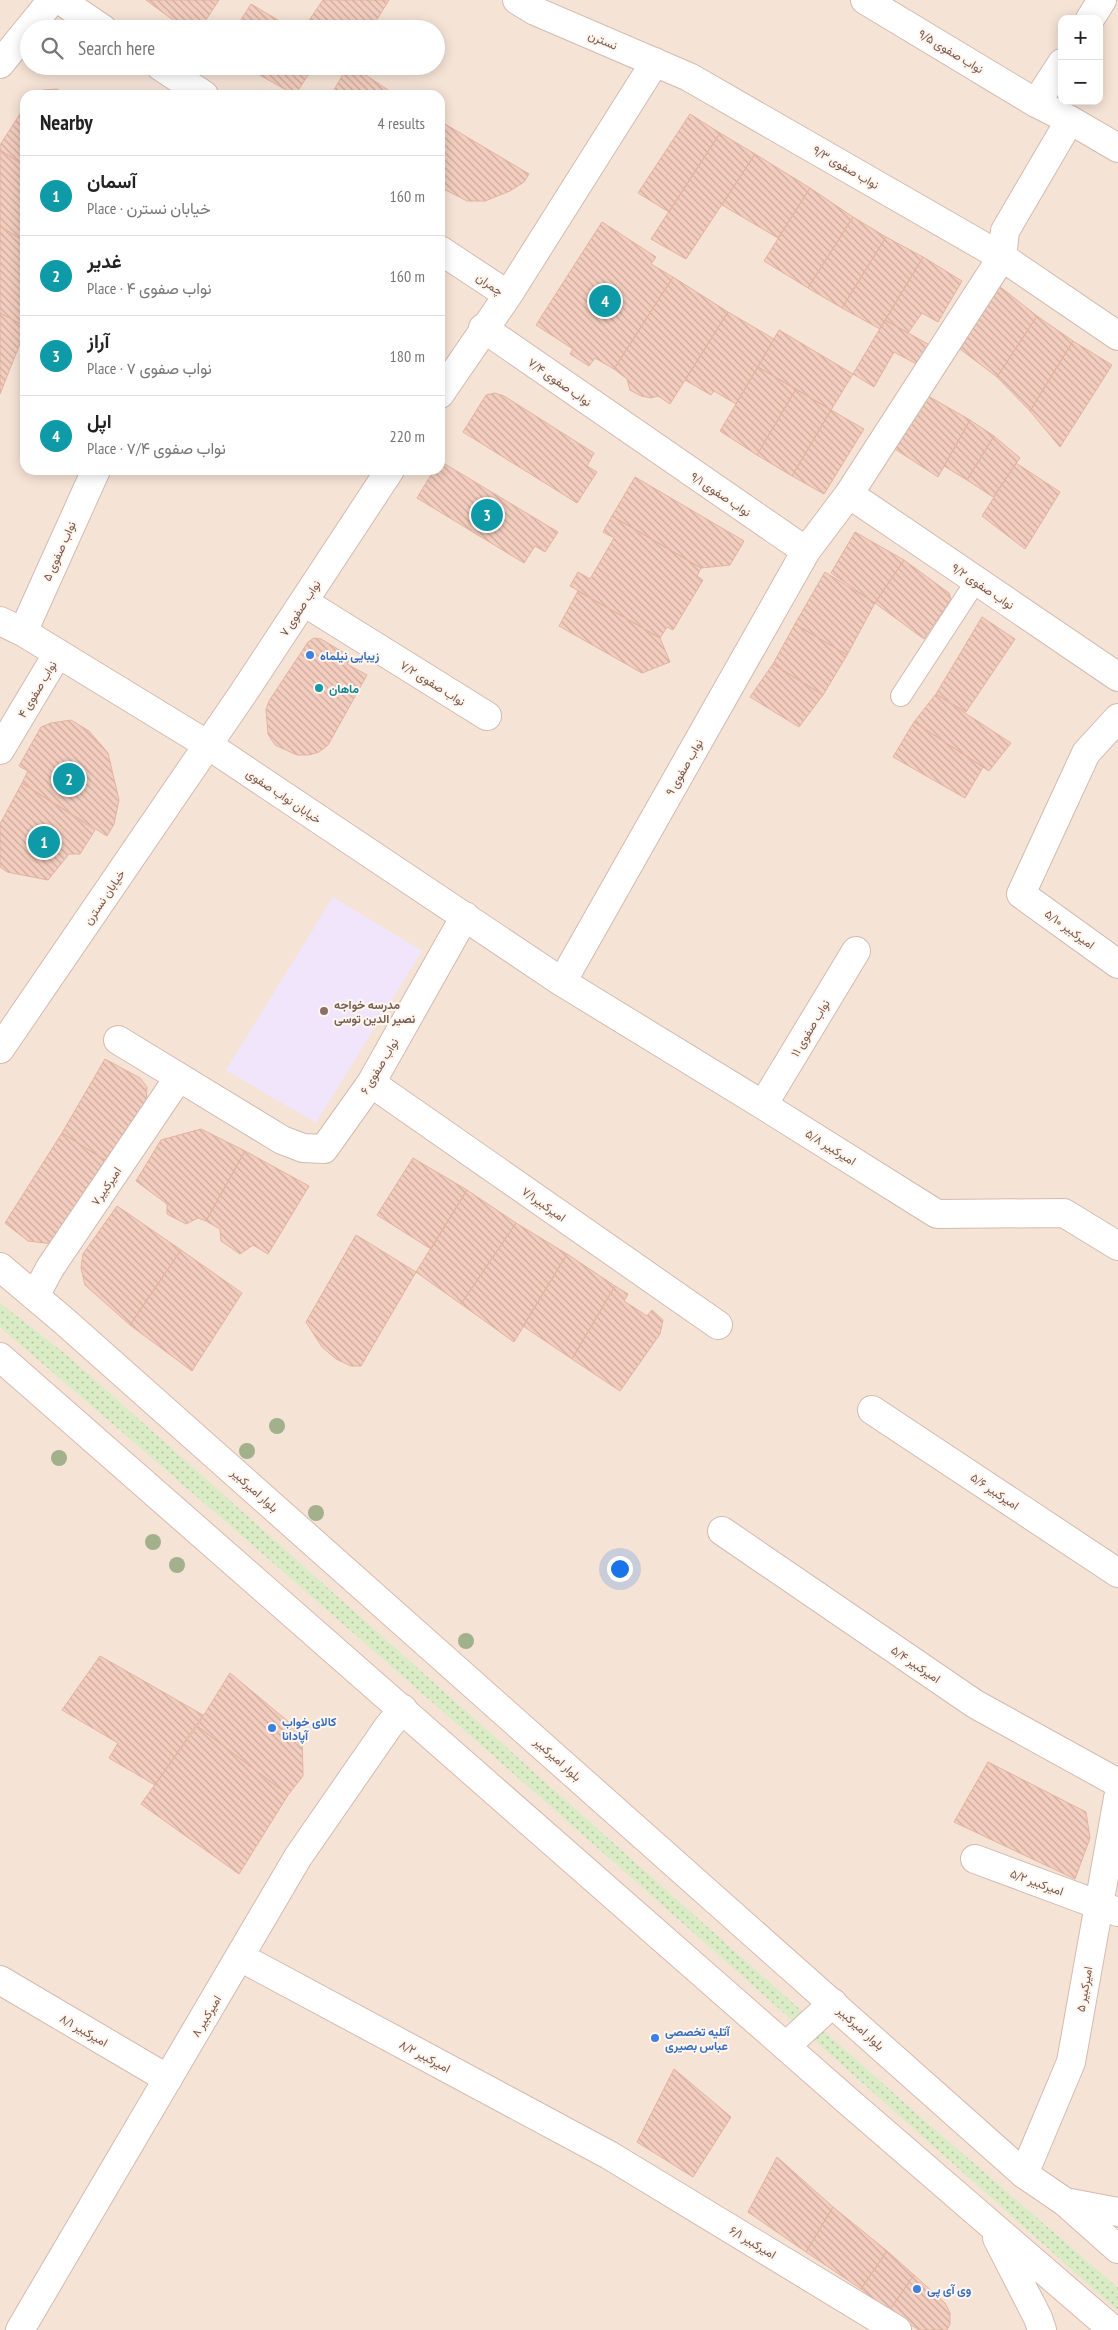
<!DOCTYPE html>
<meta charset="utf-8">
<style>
:root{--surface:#fff;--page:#f2f2f2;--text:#222;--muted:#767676;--line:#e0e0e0;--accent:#2563eb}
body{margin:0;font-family:"PT Sans Narrow",Vazirmatn,sans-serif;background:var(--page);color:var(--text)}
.controls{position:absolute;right:15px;top:15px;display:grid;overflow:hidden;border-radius:10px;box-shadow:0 2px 12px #0003}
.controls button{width:45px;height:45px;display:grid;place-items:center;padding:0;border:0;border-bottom:1px solid var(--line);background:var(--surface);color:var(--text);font:25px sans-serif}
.you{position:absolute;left:619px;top:1568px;width:18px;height:18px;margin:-12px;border:4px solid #fff;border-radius:50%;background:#1a73e8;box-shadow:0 0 0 8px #1a73e833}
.badge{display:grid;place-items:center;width:32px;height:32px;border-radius:50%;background:var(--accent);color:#fff;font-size:16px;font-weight:700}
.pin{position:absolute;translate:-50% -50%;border:2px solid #fff;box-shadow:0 1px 5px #0006}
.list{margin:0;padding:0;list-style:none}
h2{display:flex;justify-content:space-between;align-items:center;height:65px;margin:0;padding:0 20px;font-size:21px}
h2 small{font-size:16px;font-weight:400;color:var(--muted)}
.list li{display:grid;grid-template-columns:32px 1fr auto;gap:15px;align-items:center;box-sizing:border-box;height:80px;padding:0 20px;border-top:1px solid var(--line)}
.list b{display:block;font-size:19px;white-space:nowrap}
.list p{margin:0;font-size:16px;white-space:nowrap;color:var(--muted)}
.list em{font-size:16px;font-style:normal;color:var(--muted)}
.icon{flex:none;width:28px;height:28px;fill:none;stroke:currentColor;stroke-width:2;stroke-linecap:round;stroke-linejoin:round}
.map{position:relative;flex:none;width:1118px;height:2330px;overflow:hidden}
.search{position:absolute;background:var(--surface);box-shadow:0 2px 12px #0003;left:20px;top:20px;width:425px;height:55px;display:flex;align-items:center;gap:12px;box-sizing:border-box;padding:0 18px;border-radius:28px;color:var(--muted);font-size:19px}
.panel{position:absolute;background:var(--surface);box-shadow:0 2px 12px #0003;left:20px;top:90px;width:425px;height:385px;border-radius:15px}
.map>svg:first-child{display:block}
</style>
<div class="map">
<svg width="1118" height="2330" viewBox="0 0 1118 2330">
<defs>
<pattern id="grass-dots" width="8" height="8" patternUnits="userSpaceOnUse" patternTransform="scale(1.25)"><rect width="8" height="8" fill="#daecc6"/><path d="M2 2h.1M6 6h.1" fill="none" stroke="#b6c2a3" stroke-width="1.8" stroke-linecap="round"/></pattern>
<pattern id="building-back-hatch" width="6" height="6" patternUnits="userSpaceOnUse" patternTransform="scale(1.25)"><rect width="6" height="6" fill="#f3cebf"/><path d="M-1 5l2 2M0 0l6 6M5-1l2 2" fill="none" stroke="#caaa9d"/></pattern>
</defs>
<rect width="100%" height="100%" fill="#fdf3e8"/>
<!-- residential -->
<path fill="#f5e3d6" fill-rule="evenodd" d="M0,0H1118V2330H0ZM1062,19H1099V101H1062ZM29,29H436V66H29ZM25,95H440V470H25Z"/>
<!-- education -->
<path fill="#f0e5fa" d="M333,897L422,951L316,1123L226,1070Z"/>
<!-- grass -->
<path fill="url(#grass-dots)" d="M0,1303L68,1356L917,2114L1118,2288V2311C748,1980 377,1650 0,1327Z"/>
<!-- building -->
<path fill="url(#building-back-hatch)" stroke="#e6b29f" d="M146,0H219L200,29H185Z
M323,0H389L371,29H303Z
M251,4L293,29H235Z
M244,66H314L295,95Z
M348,66H352L391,92L389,95H331Z
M57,89L69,95H36L43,90Z
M25,106V166L0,150V145Z
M690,114L720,133L669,212L638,193Z
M440,121L529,174L524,182L510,191L485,201H467L440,187Z
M720,133L755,154L686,259L651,239Z
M0,150L25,166V242L0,226Z
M755,154L810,188L778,238L722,205Z
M810,188L853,217L808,288L764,261Z
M853,217L886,237L842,308L808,288Z
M602,222L656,257L651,264L673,277L614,369L595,358L589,366L570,354L573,349L536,325Z
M0,226L25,242V326L0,313Z
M886,237L923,257L880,329L842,308Z
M923,257L962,281L938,322L922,313L908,333L885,320Z
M673,277L728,312L670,404L658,396L651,398L641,396L630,390L627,379L614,369Z
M999,286L1037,316L997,377L960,349Z
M728,312L774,339L736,404L714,391L711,395L685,380Z
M0,313L25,326V331L0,394Z
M1037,316L1073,341L1030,411L997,377Z
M885,320L935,348L922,367L894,352L874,387L853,374Z
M779,330L853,374L831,410L758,367Z
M1073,341L1112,365L1060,447L1030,411Z
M758,367L796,389L757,455L720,431Z
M796,389L831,410L792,476L757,455Z
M495,393L504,396L594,453L587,466L597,472L577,503L463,432L486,395Z
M928,396L970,420L938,477L895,449Z
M831,410L864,429L824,494L792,476Z
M970,420L994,436L967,480L944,466Z
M994,436L1020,458L993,497L967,480Z
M440,461L558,532L545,552L535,546L524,563L417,498L434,470H440Z
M1016,463L1060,492L1025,549L982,516Z
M635,477L744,541L730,565L701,568L612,516Z
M612,516L701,568L697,576L703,580L673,630L667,627L660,638L570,586L578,572L590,579L614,538L603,532Z
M855,532L904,560L875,603L831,573Z
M904,560L949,593L951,599L924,639L875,603Z
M825,572L875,603L847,655L795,624Z
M578,591L660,638L670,662L642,673L559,626Z
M982,617L1015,639L966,712L936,694Z
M795,624L847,655L823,695L773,664Z
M314,638L321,639L351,657L347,664L367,675L328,745L319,752L309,755H297L275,745L268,734L266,710L269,701L308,642Z
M773,664L823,695L799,727L750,697Z
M936,694L1011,743L989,771L914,722Z
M71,720L89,731L108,753L119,800L114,824L107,836L22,783L28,771L19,766L41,727L51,723Z
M914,722L983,767L965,798L893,757Z
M22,783L95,830L80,854H69L48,880L7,872L0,867V824Z
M105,1059L140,1078L147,1087L146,1103L108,1162L62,1133Z
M201,1129L245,1151L206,1221L198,1218L186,1224L167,1214V1204L136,1181L161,1140Z
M62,1133L108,1162L53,1244L28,1241L5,1223Z
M245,1151L309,1186L268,1254L253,1245L240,1254L221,1241L220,1229L206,1221Z
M413,1158L467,1190L431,1249L377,1215Z
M467,1190L516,1223L461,1304L416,1272Z
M117,1206L181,1250L130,1325L85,1285L81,1268L83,1254Z
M516,1223L567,1254L514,1342L461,1304Z
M356,1235L416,1272L361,1366H351L336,1359L322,1347L306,1322Z
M181,1250L242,1293L192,1371L130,1325Z
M567,1254L615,1286L572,1359L523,1326Z
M615,1286L628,1294L624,1301L647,1316L652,1310L663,1320L660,1334L620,1391L572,1359Z
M100,1656L203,1715L155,1785L109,1758L118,1743L62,1710Z
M230,1673L302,1733L303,1776L288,1795L197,1726Z
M197,1726L288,1795L239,1874L141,1804Z
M988,1762L1086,1812L1090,1838L1075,1879L954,1822Z
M674,2069L731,2117L693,2177L637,2142Z
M777,2157L833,2207L806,2252L748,2212Z
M833,2207L887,2251L861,2289L806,2252Z
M887,2251L914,2275L889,2311L861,2289Z
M914,2275L945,2303L950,2313V2324L947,2330H919L889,2311Z"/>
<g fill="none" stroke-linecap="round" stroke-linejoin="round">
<!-- service casing -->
<g stroke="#d3bbb0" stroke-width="22">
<path id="service" d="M901,696L976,581"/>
</g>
<!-- minor casing -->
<g stroke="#d3bbb0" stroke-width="30">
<path id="minor" d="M60,0L103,29
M517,0L535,11L689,77L1002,257L1118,336
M1090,19L1102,0
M160,66L204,95
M1036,103L1062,63
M1070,120L1118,148
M440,250L508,295L440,394
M508,295L655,62
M483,328L806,551
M849,494L1118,677
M304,602L487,716
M0,621L23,632L208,745L562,982L763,1105L937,1214L1064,1213L1118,1246
M23,632L96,470
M1118,718L1086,753L1021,894L1118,964
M0,750L58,653
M562,982L806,551L849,494L1002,257L1005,231L1070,120L1036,103L865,0
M118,1040L282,1140L303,1148L324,1149L371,1083L465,916
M0,1049L244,692L390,470
M371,1083L718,1325
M763,1105L856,951
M35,1296L50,1268L179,1077
M872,1410L1118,1573
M722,1531L975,1704L1118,1783
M975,1859L1118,1912
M240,1957L609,2155L897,2330
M0,1980L168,2079
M1024,2174L1071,2062L1118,1798
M20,2330L298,1857L388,1727L403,1709"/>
</g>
<!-- tertiary casing -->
<g stroke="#d3bbb0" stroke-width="30">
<path id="tertiary" d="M0,64L52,0"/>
</g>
<!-- secondary casing -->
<g stroke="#d6baad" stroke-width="30">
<path id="secondary" d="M0,1267L63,1320L1024,2174L1065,2202L1118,2249
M0,1357L849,2102L1113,2330
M786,2046L833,2003
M1065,2202L1118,2212
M997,2238L1038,2318L1042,2330"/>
</g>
<!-- service -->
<use href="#service" stroke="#fff" stroke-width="20"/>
<!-- minor -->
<use href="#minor" stroke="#fff" stroke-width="28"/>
<!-- tertiary -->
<use href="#tertiary" stroke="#fff" stroke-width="28"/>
<!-- secondary -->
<use href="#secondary" stroke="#fff" stroke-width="28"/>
</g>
<!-- trees -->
<g fill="#a2b08c">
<circle cx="277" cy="1426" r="8"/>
<circle cx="247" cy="1451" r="8"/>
<circle cx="59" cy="1458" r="8"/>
<circle cx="316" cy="1513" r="8"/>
<circle cx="153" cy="1542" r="8"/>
<circle cx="177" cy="1565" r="8"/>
<circle cx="466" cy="1641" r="8"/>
</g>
<!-- markers -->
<g fill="#3f7fe0" stroke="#fff7ef" stroke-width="2">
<circle cx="310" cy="655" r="5"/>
<circle cx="272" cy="1728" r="5"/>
<circle cx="655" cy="2038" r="5"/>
<circle cx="917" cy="2289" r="5"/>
</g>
<circle fill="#0f9aa8" stroke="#fff7ef" stroke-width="2" cx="319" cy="688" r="5"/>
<circle fill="#8d6e63" stroke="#fff7ef" stroke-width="2" cx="324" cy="1011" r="5"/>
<g text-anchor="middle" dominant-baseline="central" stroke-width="4" stroke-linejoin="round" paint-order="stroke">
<!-- street labels -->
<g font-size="12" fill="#79564b" stroke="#fff7ef">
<text transform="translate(603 40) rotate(23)">نسترن</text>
<text transform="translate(951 51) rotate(31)">نواب صفوی ۹/۵</text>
<text transform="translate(846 167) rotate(30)">نواب صفوی ۹/۳</text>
<text transform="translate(490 284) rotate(35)">چمران</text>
<text transform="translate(560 382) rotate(35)">نواب صفوی ۷/۴</text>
<text transform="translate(721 494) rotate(34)">نواب صفوی ۹/۱</text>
<text transform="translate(59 551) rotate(-66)">نواب صفوی ۵</text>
<text transform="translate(983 586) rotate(34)">نواب صفوی ۹/۲</text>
<text transform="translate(300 608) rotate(-57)">نواب صفوی ۷</text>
<text transform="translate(433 683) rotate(32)">نواب صفوی ۷/۲</text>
<text transform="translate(37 689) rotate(-59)">نواب صفوی ۴</text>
<text transform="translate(684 767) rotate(-60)">نواب صفوی ۹</text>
<text transform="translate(284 796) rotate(34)">خیابان نواب صفوی</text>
<text transform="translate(104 897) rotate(-56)">خیابان نسترن</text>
<text transform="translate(1070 929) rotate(36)">امیرکبیر ۵/۱۰</text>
<text transform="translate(810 1028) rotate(-59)">نواب صفوی ۱۱</text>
<text transform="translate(379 1066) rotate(-59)">نواب صفوی ۶</text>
<text transform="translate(831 1147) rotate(32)">امیرکبیر ۵/۸</text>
<text transform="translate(106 1186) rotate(-56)">امیرکبیر۷</text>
<text transform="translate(544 1204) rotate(35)">امیرکبیر۷/۱</text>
<text transform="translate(255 1490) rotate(42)">بلوار امیرکبیر</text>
<text transform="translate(995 1491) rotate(34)">امیرکبیر ۵/۶</text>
<text transform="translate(916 1664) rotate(34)">امیرکبیر ۵/۴</text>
<text transform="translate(558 1759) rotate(42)">بلوار امیرکبیر</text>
<text transform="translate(1037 1882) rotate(20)">امیرکبیر ۵/۲</text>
<text transform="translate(1084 1989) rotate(-80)">امیرکبیر ۵</text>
<text transform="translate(206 2016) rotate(-59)">امیرکبیر ۸</text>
<text transform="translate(861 2028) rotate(42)">بلوار امیرکبیر</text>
<text transform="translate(84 2030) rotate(30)">امیرکبیر ۸/۱</text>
<text transform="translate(425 2056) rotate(28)">امیرکبیر ۸/۲</text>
<text transform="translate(753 2242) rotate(31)">امیرکبیر ۶/۱</text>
</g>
<!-- shop labels -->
<g font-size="12" font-weight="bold" fill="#366cbe" stroke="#fff7ef" text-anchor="start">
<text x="320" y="655">زیبایی نیلماه</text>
<text x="282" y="1721">کالای خواب<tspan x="282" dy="14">آپادانا</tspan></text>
<text x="665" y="2031">آتلیه تخصصی<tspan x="665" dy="14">عباس بصیری</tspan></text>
<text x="927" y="2289">وی آی پی</text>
</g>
<!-- culture labels -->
<g font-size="12" font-weight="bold" fill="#0d838f" stroke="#fff7ef" text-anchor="start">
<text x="329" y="688">ماهان</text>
</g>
<!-- education labels -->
<g font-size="12" font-weight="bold" fill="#785e54" stroke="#fff7ef" text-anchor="start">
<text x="334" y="1004">مدرسه خواجه<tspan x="334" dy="14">نصیر الدین توسی</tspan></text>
</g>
</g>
</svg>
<div class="controls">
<button>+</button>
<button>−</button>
</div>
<div class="you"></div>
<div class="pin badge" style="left:44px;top:842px;background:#0f9aa8">1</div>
<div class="pin badge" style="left:69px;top:779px;background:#0f9aa8">2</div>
<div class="pin badge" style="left:487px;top:515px;background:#0f9aa8">3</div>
<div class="pin badge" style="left:605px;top:301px;background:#0f9aa8">4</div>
<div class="search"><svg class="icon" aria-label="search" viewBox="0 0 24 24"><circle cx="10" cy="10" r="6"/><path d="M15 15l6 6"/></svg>Search here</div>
<section class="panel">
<h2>Nearby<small>4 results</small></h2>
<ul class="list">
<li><span class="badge" style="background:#0f9aa8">1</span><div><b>آسمان</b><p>Place · خیابان نسترن</p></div><em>160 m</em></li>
<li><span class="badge" style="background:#0f9aa8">2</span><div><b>غدیر</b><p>Place · نواب صفوی ۴</p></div><em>160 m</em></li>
<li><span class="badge" style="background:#0f9aa8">3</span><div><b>آراز</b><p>Place · نواب صفوی ۷</p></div><em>180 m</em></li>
<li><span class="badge" style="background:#0f9aa8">4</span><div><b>اپل</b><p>Place · نواب صفوی ۷/۴</p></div><em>220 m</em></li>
</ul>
</section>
</div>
